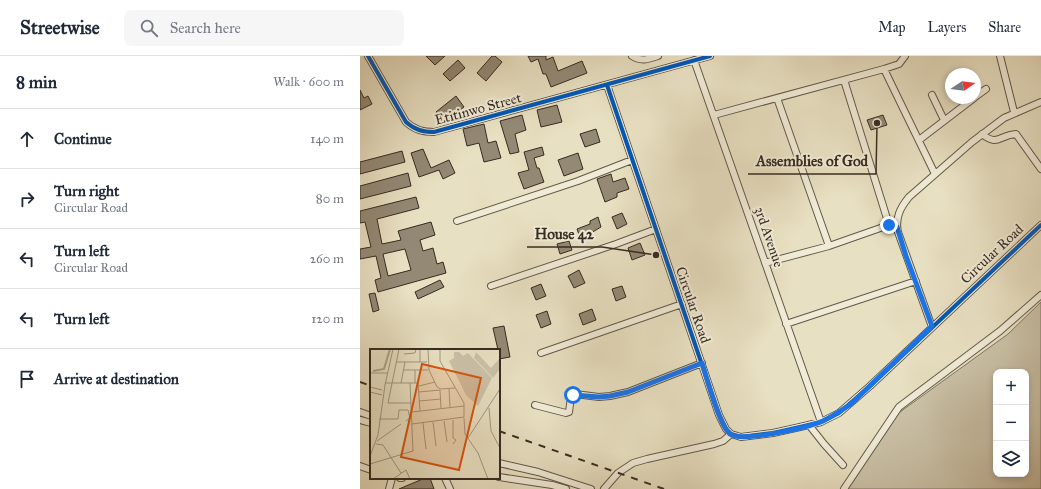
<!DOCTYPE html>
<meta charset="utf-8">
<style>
:root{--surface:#fff;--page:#f6f6f7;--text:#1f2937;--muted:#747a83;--line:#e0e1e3}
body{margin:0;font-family:"IM FELL Great Primer",serif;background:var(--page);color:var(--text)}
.controls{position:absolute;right:12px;bottom:12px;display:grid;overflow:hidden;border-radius:8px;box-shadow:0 2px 6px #0003}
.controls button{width:36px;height:36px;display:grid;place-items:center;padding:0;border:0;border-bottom:1px solid var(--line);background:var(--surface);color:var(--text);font:20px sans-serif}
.compass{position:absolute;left:585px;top:12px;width:36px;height:36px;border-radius:50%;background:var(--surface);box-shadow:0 2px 6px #0003;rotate:77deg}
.stop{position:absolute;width:12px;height:12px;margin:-9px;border:3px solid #1a73e8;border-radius:50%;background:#fff}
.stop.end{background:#1a73e8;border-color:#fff;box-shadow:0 1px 4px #0008}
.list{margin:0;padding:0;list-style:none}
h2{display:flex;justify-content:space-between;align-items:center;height:52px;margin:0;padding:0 16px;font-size:17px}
h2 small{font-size:13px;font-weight:400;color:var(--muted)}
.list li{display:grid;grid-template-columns:26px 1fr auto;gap:12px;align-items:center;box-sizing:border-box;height:60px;padding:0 16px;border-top:1px solid var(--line)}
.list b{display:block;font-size:15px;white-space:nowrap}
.list p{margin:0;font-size:13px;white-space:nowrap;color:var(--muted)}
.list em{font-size:13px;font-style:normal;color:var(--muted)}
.icon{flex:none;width:22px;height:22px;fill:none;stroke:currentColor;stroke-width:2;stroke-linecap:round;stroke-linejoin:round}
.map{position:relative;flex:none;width:681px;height:433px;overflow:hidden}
header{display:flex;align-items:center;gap:24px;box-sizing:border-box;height:56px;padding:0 20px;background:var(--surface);border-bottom:1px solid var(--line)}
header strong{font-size:19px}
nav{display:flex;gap:22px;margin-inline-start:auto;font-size:14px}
.search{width:280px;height:36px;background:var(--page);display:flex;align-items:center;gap:10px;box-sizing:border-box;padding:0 14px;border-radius:8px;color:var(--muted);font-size:15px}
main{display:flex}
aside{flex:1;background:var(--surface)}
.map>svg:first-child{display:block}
</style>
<header>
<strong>Streetwise</strong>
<div class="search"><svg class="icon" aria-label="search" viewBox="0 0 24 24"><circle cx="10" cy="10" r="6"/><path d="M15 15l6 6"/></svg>Search here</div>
<nav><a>Map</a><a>Layers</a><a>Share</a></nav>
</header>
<main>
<aside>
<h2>8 min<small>Walk · 600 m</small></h2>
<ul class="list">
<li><svg class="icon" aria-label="ahead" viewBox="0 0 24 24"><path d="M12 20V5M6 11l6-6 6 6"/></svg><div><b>Continue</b></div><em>140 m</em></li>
<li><svg class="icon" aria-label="right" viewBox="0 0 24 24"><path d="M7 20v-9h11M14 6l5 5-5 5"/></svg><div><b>Turn right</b><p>Circular Road</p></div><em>80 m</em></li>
<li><svg class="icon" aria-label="left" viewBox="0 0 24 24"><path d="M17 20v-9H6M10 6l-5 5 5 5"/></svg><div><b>Turn left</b><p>Circular Road</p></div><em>260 m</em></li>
<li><svg class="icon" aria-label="left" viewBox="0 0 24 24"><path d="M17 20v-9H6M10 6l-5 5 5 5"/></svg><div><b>Turn left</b></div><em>120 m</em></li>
<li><svg class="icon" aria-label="arrive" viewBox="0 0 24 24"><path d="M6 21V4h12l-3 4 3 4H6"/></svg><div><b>Arrive at destination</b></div></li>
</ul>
</aside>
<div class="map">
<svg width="681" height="433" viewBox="0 0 681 433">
<rect width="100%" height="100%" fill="#e8e0c2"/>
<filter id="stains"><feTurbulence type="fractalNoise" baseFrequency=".005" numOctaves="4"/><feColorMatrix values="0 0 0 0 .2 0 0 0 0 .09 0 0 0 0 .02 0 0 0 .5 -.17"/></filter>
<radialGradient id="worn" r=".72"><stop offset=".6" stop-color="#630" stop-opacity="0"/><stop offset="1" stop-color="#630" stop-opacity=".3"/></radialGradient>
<!-- green -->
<path fill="#cac1a7" stroke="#807664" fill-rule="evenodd" d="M681,246V433H487L535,361L540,356L648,278ZM636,316H666V418H636Z"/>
<!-- building -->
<path fill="#938975" stroke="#362b21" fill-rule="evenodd" d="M66,0H85L75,9Z
M132,0H135L142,6L126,25L117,17Z
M168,0H186V4L193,1L198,15L222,5L227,17L191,31L186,18H183L178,3L171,6Z
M98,4L105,12L90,25L83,18Z
M0,34L4,42L8,40L12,48L0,54Z
M96,40L104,51L84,66L76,56Z
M197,49L202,66L181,71L177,54Z
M162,59L166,74L155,78L159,96L150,98L140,65Z
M523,59L527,69L511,74L507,64Z
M124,68L128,87L136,85L141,102L124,106L119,87L107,90L103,73Z
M236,73L240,86L225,91L220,78Z
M182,91L184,99L174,102L177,112H179L184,126L164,133L158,117L169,114L164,96Z
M63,93L71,112L89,104L95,117L83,123L79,114L59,121L51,97Z
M42,95L45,106L0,118V106Z
M218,97L223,113L204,120L198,104Z
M48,117L51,130L0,143V130Z
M251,118L253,126L265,122L269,133L257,137V141L245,146L237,123Z
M56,141L59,152L17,163L22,188L41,184L38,175L71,166L75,179L60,184L63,195L73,192L77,208L83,206L86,217L18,236L15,224L21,222L16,200L0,203V193L11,191L5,166L0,167V155ZM45,193L51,214L28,220L23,198Z
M262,157L267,168L257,173L252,161Z
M238,161L241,171L231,177L232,180L221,184L217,173L230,168V165Z
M209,185L212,194L200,198L197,188Z
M280,187L285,199L272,204L268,192Z
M219,214L225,227L214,232L208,220Z
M80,224L84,231L58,243L55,236Z
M181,228L186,240L176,244L171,232Z
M262,230L266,241L256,245L252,233Z
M15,237L19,254L13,256L9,238Z
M232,253L236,264L223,269L219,258Z
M187,255L191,268L181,272L176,259Z
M144,270L150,301L139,303V294H138L133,272Z
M65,422H70L74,433H39Z"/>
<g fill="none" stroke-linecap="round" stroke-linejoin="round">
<!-- minor casing -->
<g stroke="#625849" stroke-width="8">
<path id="minor" d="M8,0L46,66C55,74 63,76 74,76L350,0
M272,0C281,6 289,3 298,0
M640,0L654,56
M334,4L461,366
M524,13L575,118
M484,24L529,169
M247,29L359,359L366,373L371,378L381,381L413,377L440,371L461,366L479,357L510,330L681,169
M572,39L584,64
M615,41L626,33
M417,42L469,190
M354,59L524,13L539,8L545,0
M622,78C638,91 639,79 656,78L681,113
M559,84L614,42
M97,165L218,125L272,104
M405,207L469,190L529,169L532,170
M131,230L256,188L296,173
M426,268L556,225
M572,271L538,176C535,162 540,152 549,141L612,86L644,62L681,46
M181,297L322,248
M175,349L206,357L209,356L211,341L215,338L239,341L250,340L268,336L342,307
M0,356L11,360
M0,364L11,367
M449,369L464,388L483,409
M139,407L178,416L231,433
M0,410L11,414
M139,421L192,429L206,433
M40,422H42
M85,422L90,433
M29,433L32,422
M244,433L258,417L273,407L287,403L354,388L363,385L371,378
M484,433L539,351L640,275L681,239"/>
</g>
<!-- minor -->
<use href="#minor" stroke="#f0ebd7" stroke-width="6"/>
<!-- rail -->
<path stroke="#362b21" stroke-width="2" stroke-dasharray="7 7" stroke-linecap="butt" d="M0,326L11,330
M139,375L304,433"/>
<!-- cycleway casing -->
<g stroke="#f0ebd7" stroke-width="6">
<path id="cycleway" d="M8,0L46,66C55,74 63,76 74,76L350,0
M247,29L359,359L366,373L371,378L381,381L413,377L440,371L461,366L479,357L510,330L681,169"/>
</g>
<!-- cycleway -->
<use href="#cycleway" stroke="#0057b8" stroke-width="4"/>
</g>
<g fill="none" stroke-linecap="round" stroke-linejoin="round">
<!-- route -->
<path stroke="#1a73e8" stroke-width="5" d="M213,339L239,341L250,340L268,336L342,307C347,322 359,369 370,378C382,387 449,371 463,365C473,360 482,354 491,348L572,270L546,200L537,171L529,169"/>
</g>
<g text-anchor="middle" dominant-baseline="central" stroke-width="4" stroke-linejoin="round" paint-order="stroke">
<!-- street labels -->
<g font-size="14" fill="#362b21" stroke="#f0ebd7">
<text transform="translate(118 53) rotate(-15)">Etitinwo Street</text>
<text transform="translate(409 181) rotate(71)">3rd Avenue</text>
<text transform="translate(632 198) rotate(-43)">Circular Road</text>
<text transform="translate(333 249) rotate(71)">Circular Road</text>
</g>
</g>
<!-- overview -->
<g transform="translate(10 293)">
<rect width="130" height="130" fill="#e8e0c2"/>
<path d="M84,3H89L93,7L98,4L122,29L108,57L96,46L79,12L84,9ZM106,3L121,19L130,9V20L123,29L104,9Z" fill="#cac1a7"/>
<path fill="none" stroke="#aba28b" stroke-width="2" d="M3,22L14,20L20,0"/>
<path fill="none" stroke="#a19882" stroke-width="1" d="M29,0L18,54H41M58,0L59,21L67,38L71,40L85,39M34,5L45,4L46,0M26,13H57M50,13V0M34,21H58M45,21V34M0,24H17M15,34H48L50,62M31,34L35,13M49,37L65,33M0,38L12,41M79,39L80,58M70,41L71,59M0,43L12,46M49,43L70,41M49,52L71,50M119,59L121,82L130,99M42,63L94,57M94,69L95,85L108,104L118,130M9,70H28L29,61H38L40,69L36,72M83,71V89L86,91L83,95M74,72L77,93M63,73L66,97M53,74L56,100M42,75L94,68V54L70,12V0M98,89L130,40M7,92L31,75M6,95L13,96L31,124M0,107L8,86L15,36L23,0M0,115L43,102L40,34M23,130L36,121L40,130"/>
<path fill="#d6540e" fill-opacity="0.15" stroke="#d6540e" stroke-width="2" d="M52,15L111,29L89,121L31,108Z"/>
<rect width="130" height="130" fill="none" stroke="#362b21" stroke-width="2"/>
</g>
<!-- callouts -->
<path fill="none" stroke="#362b21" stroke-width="1.5" d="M517 67L516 118H388M296 199L242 191H167"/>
<g fill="#362b21" stroke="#f0ebd7" stroke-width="1.5">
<circle cx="517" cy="67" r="4"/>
<circle cx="296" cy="199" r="4"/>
</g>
<g font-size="15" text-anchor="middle" font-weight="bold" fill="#362b21" stroke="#f0ebd7" stroke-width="4" stroke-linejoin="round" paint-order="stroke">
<text x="452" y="110">Assemblies of God</text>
<text x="204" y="183">House 42</text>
</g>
<rect width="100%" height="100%" filter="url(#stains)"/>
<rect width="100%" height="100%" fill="url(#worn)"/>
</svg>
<div class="controls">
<button>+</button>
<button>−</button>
<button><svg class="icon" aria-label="layers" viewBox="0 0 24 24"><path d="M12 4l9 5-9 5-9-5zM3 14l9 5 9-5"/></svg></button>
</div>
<svg class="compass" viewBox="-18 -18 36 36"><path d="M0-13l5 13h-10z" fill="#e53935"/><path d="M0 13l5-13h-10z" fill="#747a83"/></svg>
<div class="stop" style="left:213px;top:339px"></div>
<div class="stop end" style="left:529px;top:169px"></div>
</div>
</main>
